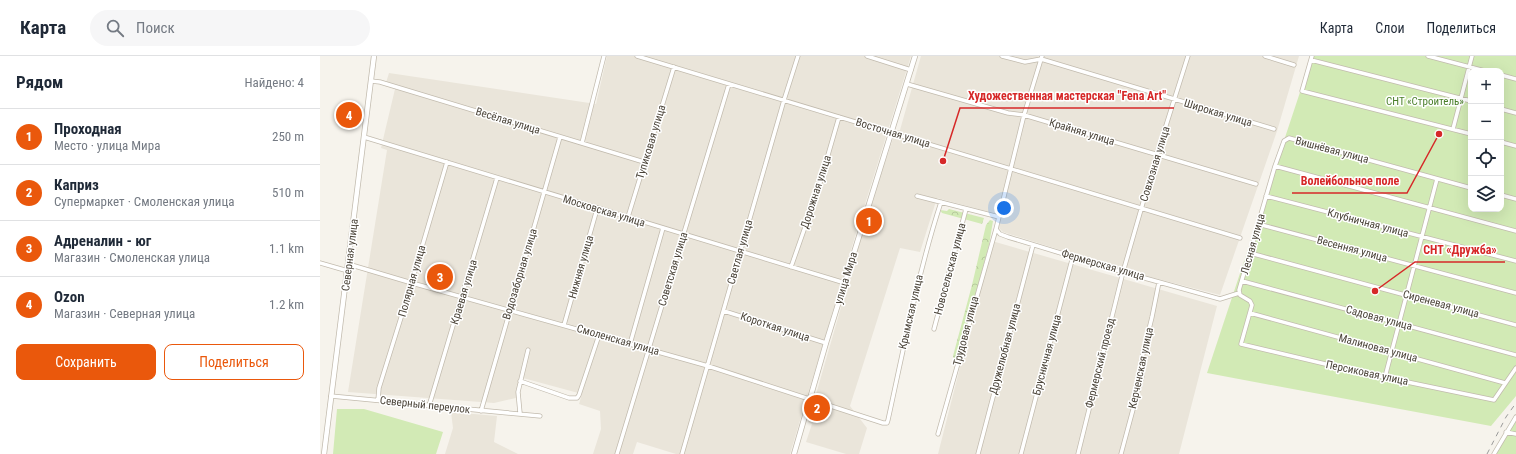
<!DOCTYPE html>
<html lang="ru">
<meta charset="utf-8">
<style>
:root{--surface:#fff;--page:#f6f6f7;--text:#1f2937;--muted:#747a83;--line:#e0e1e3;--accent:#ea580c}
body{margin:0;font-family:"Roboto Condensed",sans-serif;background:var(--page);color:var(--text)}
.controls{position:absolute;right:12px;top:12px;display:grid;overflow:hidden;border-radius:8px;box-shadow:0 4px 16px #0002}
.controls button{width:36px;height:36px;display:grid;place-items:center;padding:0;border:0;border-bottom:1px solid var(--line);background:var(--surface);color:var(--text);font:20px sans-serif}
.you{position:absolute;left:684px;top:152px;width:14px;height:14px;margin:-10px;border:3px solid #fff;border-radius:50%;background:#1a73e8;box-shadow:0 0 0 6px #1a73e833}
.badge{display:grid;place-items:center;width:26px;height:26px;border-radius:50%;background:var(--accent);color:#fff;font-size:13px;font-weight:700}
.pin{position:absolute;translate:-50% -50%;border:2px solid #fff;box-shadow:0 1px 4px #0006}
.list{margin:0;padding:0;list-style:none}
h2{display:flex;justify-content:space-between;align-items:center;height:52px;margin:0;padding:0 16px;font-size:17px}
h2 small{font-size:13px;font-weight:400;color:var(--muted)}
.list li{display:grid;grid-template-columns:26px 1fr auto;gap:12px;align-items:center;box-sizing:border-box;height:56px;padding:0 16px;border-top:1px solid var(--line)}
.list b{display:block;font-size:15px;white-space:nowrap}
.list p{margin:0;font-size:13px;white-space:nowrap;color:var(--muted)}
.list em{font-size:13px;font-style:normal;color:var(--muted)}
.actions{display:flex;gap:8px;padding:12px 16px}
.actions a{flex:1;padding:9px 0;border:1px solid var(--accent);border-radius:8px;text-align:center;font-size:14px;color:var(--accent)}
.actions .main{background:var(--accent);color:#fff}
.icon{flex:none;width:22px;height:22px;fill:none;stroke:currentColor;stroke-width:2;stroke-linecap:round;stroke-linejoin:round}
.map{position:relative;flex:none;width:1196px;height:398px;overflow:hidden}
header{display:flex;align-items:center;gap:24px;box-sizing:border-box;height:56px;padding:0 20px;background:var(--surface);border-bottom:1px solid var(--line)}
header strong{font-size:19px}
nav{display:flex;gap:22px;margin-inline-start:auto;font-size:14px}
.search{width:280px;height:36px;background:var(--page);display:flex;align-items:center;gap:10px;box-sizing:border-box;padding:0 14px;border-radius:22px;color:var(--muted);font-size:15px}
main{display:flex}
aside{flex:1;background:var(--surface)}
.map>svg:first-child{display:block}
</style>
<header>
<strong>Карта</strong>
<div class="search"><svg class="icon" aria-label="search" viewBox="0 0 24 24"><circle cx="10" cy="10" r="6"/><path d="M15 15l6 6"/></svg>Поиск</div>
<nav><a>Карта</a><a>Слои</a><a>Поделиться</a></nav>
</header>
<main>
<aside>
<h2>Рядом<small>Найдено: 4</small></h2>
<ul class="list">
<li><span class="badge">1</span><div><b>Проходная</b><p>Место · улица Мира</p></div><em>250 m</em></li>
<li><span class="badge">2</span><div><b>Каприз</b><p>Супермаркет · Смоленская улица</p></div><em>510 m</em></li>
<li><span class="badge">3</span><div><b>Адреналин - юг</b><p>Магазин · Смоленская улица</p></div><em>1.1 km</em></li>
<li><span class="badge">4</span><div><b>Ozon</b><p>Магазин · Северная улица</p></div><em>1.2 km</em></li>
</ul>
<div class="actions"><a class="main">Сохранить</a><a>Поделиться</a></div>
</aside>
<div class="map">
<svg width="1196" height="398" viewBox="0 0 1196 398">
<defs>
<pattern id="forest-crowns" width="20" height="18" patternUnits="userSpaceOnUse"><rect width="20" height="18" fill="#d2eab5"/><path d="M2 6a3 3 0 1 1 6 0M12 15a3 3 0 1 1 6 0" fill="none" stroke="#b6ca9c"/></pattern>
</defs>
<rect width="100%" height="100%" fill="#f6f3ec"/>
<!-- residential -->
<path fill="#eae5da" d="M287,0H591L537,174L470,398H356L317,386L313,398H273L281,373L280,355L259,348L262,338L203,322L196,342L174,347L28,336L67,94L61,92L75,33L65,30L69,17L276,48Z
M601,0H979L957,75L900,239L807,215L683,176L678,171L681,159L617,142L600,196L580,192L530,350L547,372L539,398H526L486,386L492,368L488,366L551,147L576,74H580Z
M672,185L897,250L859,398H618Z
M131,356L177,360L174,386L198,398H125L133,372Z"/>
<!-- green -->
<path fill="#d2eab5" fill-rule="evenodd" d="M992,0H1196V340L1171,370L887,317ZM1151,15H1181V153H1151Z
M17,353H44L123,376L116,398H13Z
M1196,358V398H1172Z"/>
<!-- forest -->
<path fill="url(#forest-crowns)" d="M629,153L664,162L662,168L622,157L620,154L627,155Z
M670,164L673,165L669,189L639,299L635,308L633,300L652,229L666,169Z"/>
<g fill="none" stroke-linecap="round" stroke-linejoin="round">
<!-- minor casing -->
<g stroke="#c2bbae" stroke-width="5">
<path id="minor" d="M317,0L920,182
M547,0L591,14
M682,0L705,6L721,3L954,73
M722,0L704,59L676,173L680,178L688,181L803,216L900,243L919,237
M945,0L974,9
M992,0L982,35L1151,78
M1108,0L1165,15
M991,4L1151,45
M1181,19L1196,23
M51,25L60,26L324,106
M587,28L688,57L704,59L936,128
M1181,53L1196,57
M1133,73L1152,0
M44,81L525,227
M1181,86L1196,90
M262,87L284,0
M955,110L1196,175
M1151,132L969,82L964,85L955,110L919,234L920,239L930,245L932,249L921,288L1039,316L1174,344L1196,312
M1181,139L1196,143
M597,140L679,161
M946,140L1196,205
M308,161L354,11
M938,168L1196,237
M930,197L1196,269
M0,207L28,215
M28,208L92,227L388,310L563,367H567L568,364C584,291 598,217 621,146
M471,211L497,137L519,61
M922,225L1196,299
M404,255L506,287
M930,257L1185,327
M244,269L277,153
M614,273L646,153
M310,288L343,172
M1065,321L1117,123
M200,325L249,342H257L259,339L279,279
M11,340L220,360
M58,344L59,332L84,252L127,106
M109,350L177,122
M161,355L240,81
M200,357L198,336L208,294
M1186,376L1196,378
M618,378L676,173
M297,398L409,28
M362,398L464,44L478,0
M658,398L713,189
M701,398L753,200
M758,398L803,216L837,98L868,0
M801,398L822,320V302L832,261L839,226
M1174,398L1196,361"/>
</g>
<!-- tertiary casing -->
<g stroke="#c2bbae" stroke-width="6">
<path id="tertiary" d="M4,398L54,0
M474,398L506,287L595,0"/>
</g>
<!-- minor -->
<use href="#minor" stroke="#fff" stroke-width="3.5"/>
<!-- tertiary -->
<use href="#tertiary" stroke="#fff" stroke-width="4.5"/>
<!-- rail -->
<path stroke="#9a9a9a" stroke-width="1" stroke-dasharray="5 5" stroke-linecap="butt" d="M1167,398L1186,361L1196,347"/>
</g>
<g text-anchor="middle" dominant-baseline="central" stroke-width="3" stroke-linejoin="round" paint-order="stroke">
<!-- park labels -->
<g font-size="11" fill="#4a7f2a" stroke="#fff">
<text x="1105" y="45">СНТ «Строитель»</text>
</g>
<!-- street labels -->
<g font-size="11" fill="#4b4439" stroke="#fff">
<text transform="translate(898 57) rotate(17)">Широкая улица</text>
<text transform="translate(188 65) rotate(17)">Весёлая улица</text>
<text transform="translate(762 76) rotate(17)">Крайняя улица</text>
<text transform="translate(573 77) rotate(17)">Восточная улица</text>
<text transform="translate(331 86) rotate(-73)">Тупиковая улица</text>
<text transform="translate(1012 94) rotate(15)">Вишнёвая улица</text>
<text transform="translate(835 108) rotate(-73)">Совхозная улица</text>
<text transform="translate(496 136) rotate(-72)">Дорожная улица</text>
<text transform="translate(284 155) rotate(17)">Московская улица</text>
<text transform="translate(1048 167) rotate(15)">Клубничная улица</text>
<text transform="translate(933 188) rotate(-74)">Лесная улица</text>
<text transform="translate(1032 193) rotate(15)">Весенняя улица</text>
<text transform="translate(420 196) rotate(-74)">Светлая улица</text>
<text transform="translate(30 199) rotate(-83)">Северная улица</text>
<text transform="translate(783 209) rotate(16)">Фермерская улица</text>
<text transform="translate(261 211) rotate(-74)">Нижняя улица</text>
<text transform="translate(353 213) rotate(-73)">Советская улица</text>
<text transform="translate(630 213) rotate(-75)">Новосельская улица</text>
<text transform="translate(200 218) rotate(-73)">Водозаборная улица</text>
<text transform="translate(526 222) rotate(-73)">улица Мира</text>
<text transform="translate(92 225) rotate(-74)">Полярная улица</text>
<text transform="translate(144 236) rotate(-73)">Краевая улица</text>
<text transform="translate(1121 248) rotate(15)">Сиреневая улица</text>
<text transform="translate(591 256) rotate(-77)">Крымская улица</text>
<text transform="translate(1059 262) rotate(15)">Садовая улица</text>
<text transform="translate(455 271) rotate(18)">Короткая улица</text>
<text transform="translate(646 275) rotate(-75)">Трудовая улица</text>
<text transform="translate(298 284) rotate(16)">Смоленская улица</text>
<text transform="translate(1058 292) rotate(15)">Малиновая улица</text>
<text transform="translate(685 293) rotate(-75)">Дружелюбная улица</text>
<text transform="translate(727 299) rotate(-75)">Брусничная улица</text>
<text transform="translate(780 307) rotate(-76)">Фермерский проезд</text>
<text transform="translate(821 312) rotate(-78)">Керченская улица</text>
<text transform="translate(1047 317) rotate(12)">Персиковая улица</text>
<text transform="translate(105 349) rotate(6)">Северный переулок</text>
</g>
</g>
<!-- callouts -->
<path fill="none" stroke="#d62828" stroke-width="1.5" d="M623 105L640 52H854M1119 78L1087 137H972M1055 235L1095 206H1185"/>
<g fill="#d62828" stroke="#fff" stroke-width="1.5">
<circle cx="623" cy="105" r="4"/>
<circle cx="1119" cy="78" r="4"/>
<circle cx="1055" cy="235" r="4"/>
</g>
<g font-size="12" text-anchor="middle" font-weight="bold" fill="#d62828" stroke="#fff" stroke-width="3" stroke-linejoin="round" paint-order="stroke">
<text x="747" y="44">Художественная мастерская "Fena Art"</text>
<text x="1030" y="129">Волейбольное поле</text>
<text x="1140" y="198">СНТ «Дружба»</text>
</g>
</svg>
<div class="controls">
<button>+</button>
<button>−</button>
<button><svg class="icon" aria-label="locate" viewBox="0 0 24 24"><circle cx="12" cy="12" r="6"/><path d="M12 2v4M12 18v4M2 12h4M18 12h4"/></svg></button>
<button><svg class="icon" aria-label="layers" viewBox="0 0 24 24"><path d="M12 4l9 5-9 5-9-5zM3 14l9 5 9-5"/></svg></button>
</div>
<div class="you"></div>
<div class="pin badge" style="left:549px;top:165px">1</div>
<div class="pin badge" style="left:497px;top:352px">2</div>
<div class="pin badge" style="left:120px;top:221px">3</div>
<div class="pin badge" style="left:29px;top:59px">4</div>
</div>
</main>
